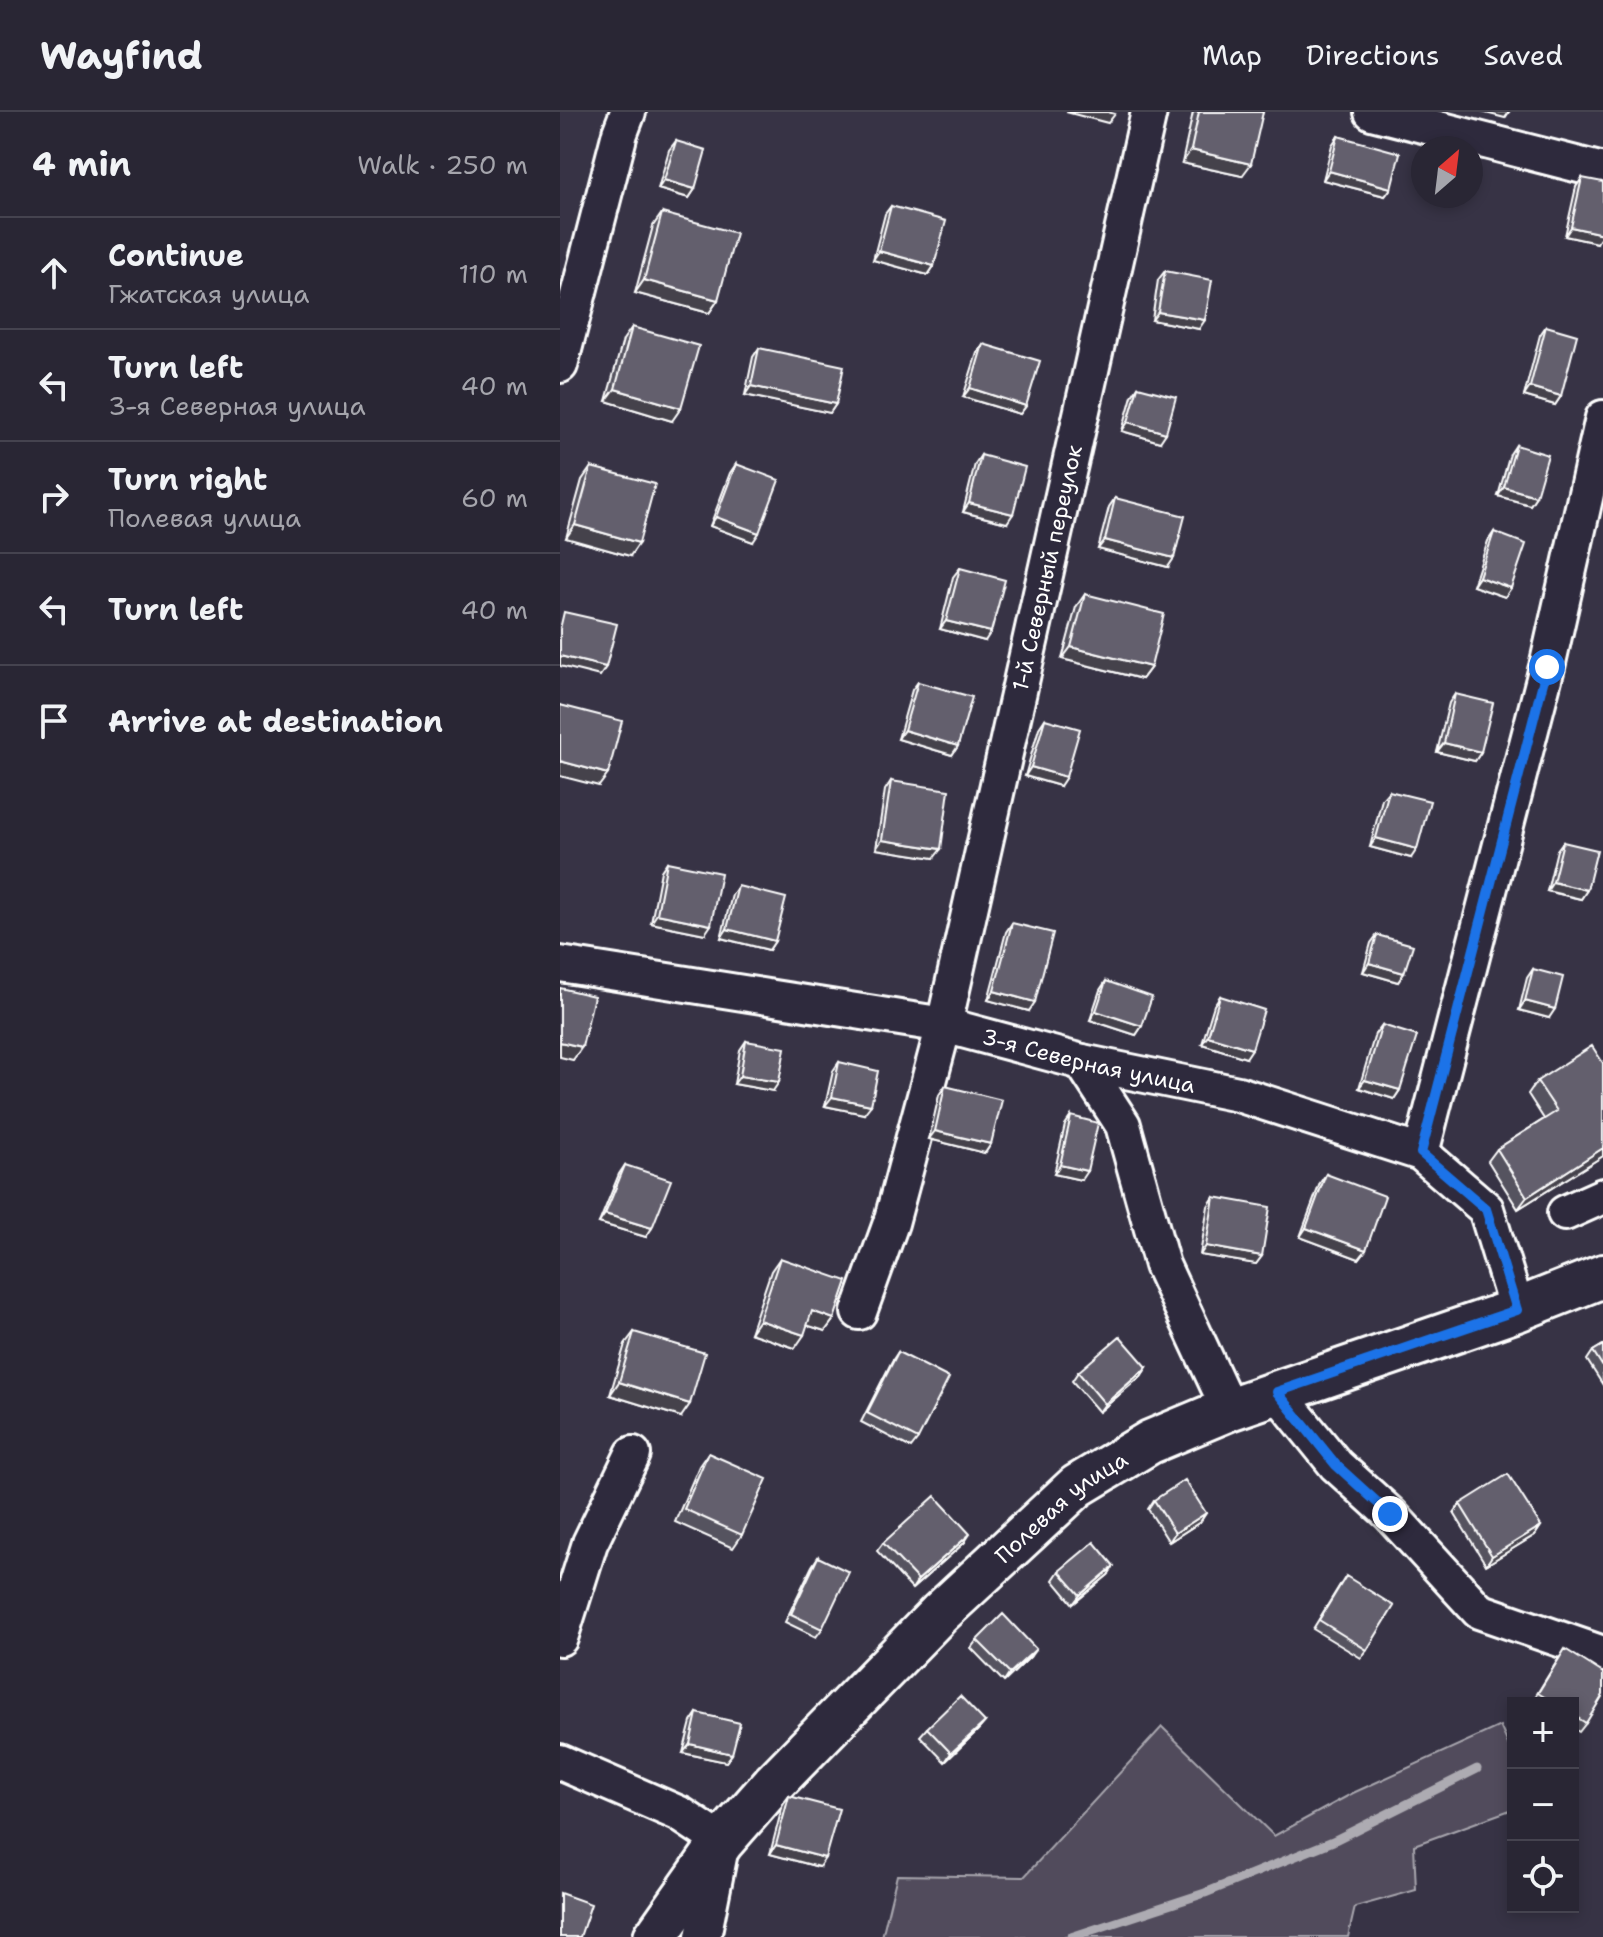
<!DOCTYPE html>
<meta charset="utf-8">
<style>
:root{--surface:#292634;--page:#353240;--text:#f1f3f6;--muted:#a5a5ac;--line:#45434f}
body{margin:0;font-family:"Shantell Sans",sans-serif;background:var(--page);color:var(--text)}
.controls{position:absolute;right:24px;bottom:24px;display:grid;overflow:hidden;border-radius:0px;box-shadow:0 4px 12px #0003}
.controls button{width:72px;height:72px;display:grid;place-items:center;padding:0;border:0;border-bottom:2px solid var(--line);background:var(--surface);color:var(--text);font:40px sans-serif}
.compass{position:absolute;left:851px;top:24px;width:72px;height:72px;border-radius:50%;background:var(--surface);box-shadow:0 4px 12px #0003;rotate:28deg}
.stop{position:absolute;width:24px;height:24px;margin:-18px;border:6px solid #1a73e8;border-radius:50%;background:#fff}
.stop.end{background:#1a73e8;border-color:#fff;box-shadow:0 2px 8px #0008}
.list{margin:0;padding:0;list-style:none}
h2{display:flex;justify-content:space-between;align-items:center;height:104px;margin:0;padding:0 32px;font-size:34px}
h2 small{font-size:26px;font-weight:400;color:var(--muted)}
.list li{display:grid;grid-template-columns:52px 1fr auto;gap:24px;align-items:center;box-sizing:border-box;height:112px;padding:0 32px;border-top:2px solid var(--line)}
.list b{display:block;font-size:30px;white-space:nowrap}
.list p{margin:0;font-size:26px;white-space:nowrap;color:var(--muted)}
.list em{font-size:26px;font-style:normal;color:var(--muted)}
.icon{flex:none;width:44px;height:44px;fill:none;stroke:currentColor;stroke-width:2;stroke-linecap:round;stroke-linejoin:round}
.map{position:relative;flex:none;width:1043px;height:1825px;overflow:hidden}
header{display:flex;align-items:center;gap:48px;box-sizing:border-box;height:112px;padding:0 40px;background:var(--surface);border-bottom:2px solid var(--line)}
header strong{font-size:38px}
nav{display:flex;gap:44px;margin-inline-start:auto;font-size:28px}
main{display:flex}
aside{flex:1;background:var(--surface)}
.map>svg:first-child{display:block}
</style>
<header>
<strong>Wayfind</strong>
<nav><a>Map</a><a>Directions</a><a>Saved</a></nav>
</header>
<main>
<aside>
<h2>4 min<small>Walk · 250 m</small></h2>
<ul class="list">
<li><svg class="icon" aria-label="ahead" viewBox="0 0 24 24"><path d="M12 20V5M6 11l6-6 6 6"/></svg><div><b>Continue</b><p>Гжатская улица</p></div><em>110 m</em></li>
<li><svg class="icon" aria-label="left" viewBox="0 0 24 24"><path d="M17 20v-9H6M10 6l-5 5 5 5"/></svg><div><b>Turn left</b><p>3-я Северная улица</p></div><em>40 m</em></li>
<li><svg class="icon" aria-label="right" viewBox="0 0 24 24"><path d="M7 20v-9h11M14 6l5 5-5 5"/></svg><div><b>Turn right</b><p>Полевая улица</p></div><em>60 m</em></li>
<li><svg class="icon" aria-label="left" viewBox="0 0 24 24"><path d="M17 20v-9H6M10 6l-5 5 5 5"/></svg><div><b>Turn left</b></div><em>40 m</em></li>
<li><svg class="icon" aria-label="arrive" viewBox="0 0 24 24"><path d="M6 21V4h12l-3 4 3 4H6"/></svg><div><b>Arrive at destination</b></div></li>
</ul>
</aside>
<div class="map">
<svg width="1043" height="1825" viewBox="0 0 1043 1825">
<rect width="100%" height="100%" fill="#373345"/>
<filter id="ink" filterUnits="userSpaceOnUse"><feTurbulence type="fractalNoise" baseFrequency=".0125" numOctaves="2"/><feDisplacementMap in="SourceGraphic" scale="16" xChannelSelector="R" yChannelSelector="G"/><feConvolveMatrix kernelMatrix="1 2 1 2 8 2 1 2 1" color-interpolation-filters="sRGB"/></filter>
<g filter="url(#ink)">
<!-- green -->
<path fill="#514c5c" stroke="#a8a6ae" stroke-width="2" d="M940,1614L953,1643V1697L854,1733L856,1778L795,1795L788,1825H322L337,1763L464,1765L602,1615L714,1724L793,1681Z"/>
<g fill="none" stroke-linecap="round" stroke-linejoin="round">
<!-- stream -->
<path stroke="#adabb2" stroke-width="9" d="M511,1825L645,1781L773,1729L917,1657"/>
<!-- minor casing -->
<g stroke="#fff" stroke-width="40">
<g id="minor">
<path d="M812,0L1043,59"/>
<path d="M0,253L60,21L68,0"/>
<path id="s1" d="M0,852L384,913L522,950L678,982L861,1041L926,1097L957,1198"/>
<path d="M522,950L563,1013L602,1153L669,1297"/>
<path d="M861,1041L987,555L1043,306"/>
<path d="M1005,1101L1043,1084"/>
<path id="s2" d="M299,1200L331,1111L384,913L589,0"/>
<path d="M717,1280L776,1353L830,1402L919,1499L1043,1542"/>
<path d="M0,1526L30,1431L73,1342"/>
<path d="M0,1650L120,1702L162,1730L143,1825"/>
</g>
</g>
<!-- major casing -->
<g stroke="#fff" stroke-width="48">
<g id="major">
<path id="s3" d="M95,1825L162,1730L213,1672L380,1501L517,1374L590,1330L669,1297L957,1198L1043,1164"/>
</g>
</g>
<!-- minor -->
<use href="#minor" stroke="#2f2a3d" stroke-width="34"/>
<!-- major -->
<use href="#major" stroke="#2f2a3d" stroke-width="42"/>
</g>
<!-- wall -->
<path fill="#55525e" stroke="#fff" stroke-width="2" d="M633,0H703L682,64L622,51Z
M778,24L831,76L825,84L763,68L772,33Z
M116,29L135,77L129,86L98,77L109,38Z
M1022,66L1037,131L1005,124L1016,75Z
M331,94L374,154L368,163L313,148L325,102Z
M102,101L158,188L149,201L75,181L93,114Z
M605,159L639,217L592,208L598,168Z
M986,214L1001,284L995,293L964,284L980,223Z
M72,215L112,309L46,289L63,228Z
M423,232L466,294L460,302L403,285L417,241Z
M199,236L276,292L270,301L185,283L193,245Z
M578,275L600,330L562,319L572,284Z
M956,333L976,384L970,393L938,384L950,342Z
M421,343L447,411L403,400L415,352Z
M176,352L193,430L150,414L170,361Z
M31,355L70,444L6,426L22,368Z
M555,386L608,455L538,437L549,395Z
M934,420L945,485L913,474L928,429Z
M400,456L425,529L380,517L393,465Z
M525,482L591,555L582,567L502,547L516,495Z
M358,570L398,634L392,643L338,627L352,578Z
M895,582L921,640L915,649L877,640L889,591Z
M485,607L500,674L465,664L479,616Z
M331,669L374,746L316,737L325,678Z
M829,679L851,746L810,735L822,687Z
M1003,730L1027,778L1021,787L987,779L997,738Z
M107,750L145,822L91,811L101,759Z
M178,774L215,829L209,838L161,826L172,783Z
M452,811L469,899L428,888L446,820Z
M817,823L844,861L838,870L803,860L811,831Z
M973,857L989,906L959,898L967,866Z
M546,869L582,914L576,923L530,908L540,878Z
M660,884L686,946L642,932L654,893Z
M822,913L840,978L834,987L799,976L815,922Z
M186,929L213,979L174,972L180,938Z
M279,950L304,1002L265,994L273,959Z
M1043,951V1044L958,1097L928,1049L937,1037L984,1007L968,982L977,969Z
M385,974L431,1032L425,1041L369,1027L379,983Z
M511,1004L521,1068L494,1062L505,1013Z
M65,1053L86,1125L39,1111L59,1062Z
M766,1062L806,1138L799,1147L740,1125L760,1071Z
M654,1085L702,1144L696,1152L640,1143L648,1094Z
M220,1146L274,1207L265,1219L247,1213L235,1236L190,1221L211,1159Z
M74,1220L121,1305L50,1283L65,1232Z
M1043,1233V1273L1027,1248L1033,1239Z
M338,1240L358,1327L351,1336L301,1310L332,1249Z
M587,1255L581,1264L539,1300L512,1269L518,1260Z
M148,1341L182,1423L173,1436L115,1410L139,1354Z
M594,1388L646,1401L640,1410L609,1430L588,1397Z
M900,1392L981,1414L975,1423L926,1453L894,1401Z
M323,1431H404L352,1477L317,1439Z
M258,1445L262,1517L256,1525L225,1510L252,1454Z
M499,1459L548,1463L513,1492L493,1468Z
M780,1473L807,1538L801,1546L753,1517Z
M417,1528L470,1545L444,1570L411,1536Z
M999,1546L1026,1611L1019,1620L1013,1616V1591L972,1590Z
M137,1601L172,1642L166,1650L123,1641L131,1610Z
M425,1610L418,1618L385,1650L360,1624L367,1616Z
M229,1684L259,1755L210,1742L223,1692Z"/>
<!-- shaded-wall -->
<path fill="#45424c" stroke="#fff" stroke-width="2" d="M506,0H548L555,2L548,11Z
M922,0H949L945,6Z
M631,38L691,52L682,64L622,51Z
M769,59L831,76L825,84L763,68Z
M104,68L135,77L129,86L98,77Z
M1011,115L1043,122L1037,131L1005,124Z
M319,139L374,154L368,163L313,148Z
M84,168L158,188L149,201L75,181Z
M598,200L645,208L639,217L592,208Z
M191,274L276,292L270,301L185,283Z
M970,275L1001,284L995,293L964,284Z
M410,276L466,294L460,302L403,285Z
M55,277L121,296L112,309L46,289Z
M568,310L606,321L600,330L562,319Z
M944,375L976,384L970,393L938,384Z
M409,391L453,402L447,411L403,400Z
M156,405L199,421L193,430L150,414Z
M15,413L79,431L70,444L6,426Z
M545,428L614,446L608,455L538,437Z
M919,465L951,476L945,485L913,474Z
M386,509L431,520L425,529L380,517Z
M511,535L591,555L582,567L502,547Z
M0,544L46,555L40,564L0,554Z
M344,618L398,634L392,643L338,627Z
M884,631L921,640L915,649L877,640Z
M0,649L48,662L39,674L0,664Z
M471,655L506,665L500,674L465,664Z
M816,726L857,737L851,746L810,735Z
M322,728L381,737L374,746L316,737Z
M993,770L1027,778L1021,787L987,779Z
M97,802L151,813L145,822L91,811Z
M167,817L215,829L209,838L161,826Z
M809,851L844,861L838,870L803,860Z
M434,879L475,890L469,899L428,888Z
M965,889L995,897L989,906L959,898Z
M536,899L582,914L576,923L530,908Z
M648,924L692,937L686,946L642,932Z
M0,930L22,935L13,948L0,945Z
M180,964L219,970L213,979L174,972Z
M805,968L840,978L834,987L799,976Z
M272,985L311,993L304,1002L265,994Z
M375,1019L431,1032L425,1041L369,1027Z
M1043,1036V1044L958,1097L967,1085Z
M500,1053L527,1059L521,1068L494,1062Z
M45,1102L92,1116L86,1125L39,1111Z
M746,1116L806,1138L799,1147L740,1125Z
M646,1134L702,1144L696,1152L640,1143Z
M252,1199L274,1207L265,1219L243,1212Z
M199,1208L244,1223L235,1236L190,1221Z
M587,1255L581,1264L539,1300L545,1292Z
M59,1270L130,1292L121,1305L50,1283Z
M646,1401L640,1410L609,1430L615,1421Z
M981,1414L975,1423L926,1453L932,1444Z
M410,1422L404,1431L352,1477L358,1468Z
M554,1454L548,1463L513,1492L520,1483Z
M476,1537L470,1545L444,1570L450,1561Z
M425,1610L418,1618L385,1650L391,1641Z
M130,1632L172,1642L166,1650L123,1641Z
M216,1733L265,1746L259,1755L210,1742Z"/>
<!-- building -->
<path fill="#635f6d" stroke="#fff" stroke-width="2" d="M639,0H703L691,52L631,38Z
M778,24L840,41L831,76L769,59Z
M116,29L146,38L135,77L104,68Z
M1022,66L1043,70V122L1011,115Z
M331,94L386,109L374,154L319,139Z
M102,101L176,121L158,188L84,168Z
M605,159L652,168L645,208L598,200Z
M986,214L1017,223L1001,284L970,275Z
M72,215L139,234L121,296L55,277Z
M423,232L480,249L466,294L410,276Z
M199,236L284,254L276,292L191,274Z
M578,275L616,285L606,321L568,310Z
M956,333L988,343L976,384L944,375Z
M421,343L465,355L453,402L409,391Z
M176,352L219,368L199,421L156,405Z
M31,355L95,372L79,431L15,413Z
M555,386L625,404L614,446L545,428Z
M934,420L966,432L951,476L919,465Z
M400,456L445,468L431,520L386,509Z
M525,482L604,502L591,555L511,535Z
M4,500L57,512L46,555L0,544V517Z
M358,570L412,585L398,634L344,618Z
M895,582L933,591L921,640L884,631Z
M0,593L62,609L48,662L0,649Z
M485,607L520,617L506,665L471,655Z
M331,669L389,678L381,737L322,728Z
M829,679L870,689L857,737L816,726Z
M1003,730L1037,738L1027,778L993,770Z
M107,750L161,761L151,813L97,802Z
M178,774L226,786L215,829L167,817Z
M452,811L493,821L475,890L434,879Z
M817,823L853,833L844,861L809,851Z
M973,857L1003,865L995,897L965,889Z
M546,869L592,885L582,914L536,899Z
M0,876L34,884L22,935L0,930Z
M660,884L704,898L692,937L648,924Z
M822,913L857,924L840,978L805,968Z
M186,929L225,936L219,970L180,964Z
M1032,934L1043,951V1036L967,1085L937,1037L997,999L977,969Z
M279,950L318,959L311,993L272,985Z
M385,974L442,988L431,1032L375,1019Z
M511,1004L538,1011L527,1059L500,1053Z
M65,1053L111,1068L92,1116L45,1102Z
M766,1062L825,1084L806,1138L746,1116Z
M654,1085L710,1095L702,1144L646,1134Z
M220,1146L287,1169L274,1207L252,1199L244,1223L199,1208Z
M74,1220L145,1241L130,1292L59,1270Z
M560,1224L587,1255L545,1292L518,1260Z
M1043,1233V1255L1033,1239Z
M338,1240L389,1266L358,1327L307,1301Z
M148,1341L207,1367L182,1423L124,1397Z
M948,1362L981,1414L932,1444L900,1392Z
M625,1368L646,1401L615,1421L594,1388Z
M375,1384L410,1422L358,1468L323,1431Z
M534,1430L554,1454L520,1483L499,1459Z
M258,1445L289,1460L262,1517L231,1502Z
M786,1464L834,1494L807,1538L759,1508Z
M443,1502L476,1537L450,1561L417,1528Z
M1005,1537L1043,1561V1583L1026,1611L1013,1603V1591H994L978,1581Z
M400,1584L425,1610L391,1641L367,1616Z
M137,1601L180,1611L172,1642L130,1632Z
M229,1684L279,1697L265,1746L216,1733Z
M0,1781L31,1792L20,1825H0Z"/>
</g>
<g fill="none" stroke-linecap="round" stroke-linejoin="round" filter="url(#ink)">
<!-- route -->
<path stroke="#1a73e8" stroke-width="10" d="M830,1402L776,1353L717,1280L957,1198L926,1097L861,1041L987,555"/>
</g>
<g text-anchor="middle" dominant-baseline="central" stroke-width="8" stroke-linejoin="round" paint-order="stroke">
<!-- street labels -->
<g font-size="22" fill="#fff" stroke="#2f2a3d">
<text stroke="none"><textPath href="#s2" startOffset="768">1-й Северный переулок</textPath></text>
<text stroke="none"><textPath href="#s1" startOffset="538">3-я Северная улица</textPath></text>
<text stroke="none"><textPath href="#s3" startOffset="594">Полевая улица</textPath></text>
</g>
</g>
</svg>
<div class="controls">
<button>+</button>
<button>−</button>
<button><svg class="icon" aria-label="locate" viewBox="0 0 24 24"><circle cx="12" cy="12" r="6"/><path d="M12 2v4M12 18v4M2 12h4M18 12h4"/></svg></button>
</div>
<svg class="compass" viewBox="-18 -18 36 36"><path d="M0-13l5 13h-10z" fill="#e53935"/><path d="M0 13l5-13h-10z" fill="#a5a5ac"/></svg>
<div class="stop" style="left:987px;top:555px"></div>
<div class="stop end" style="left:830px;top:1402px"></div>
</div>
</main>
